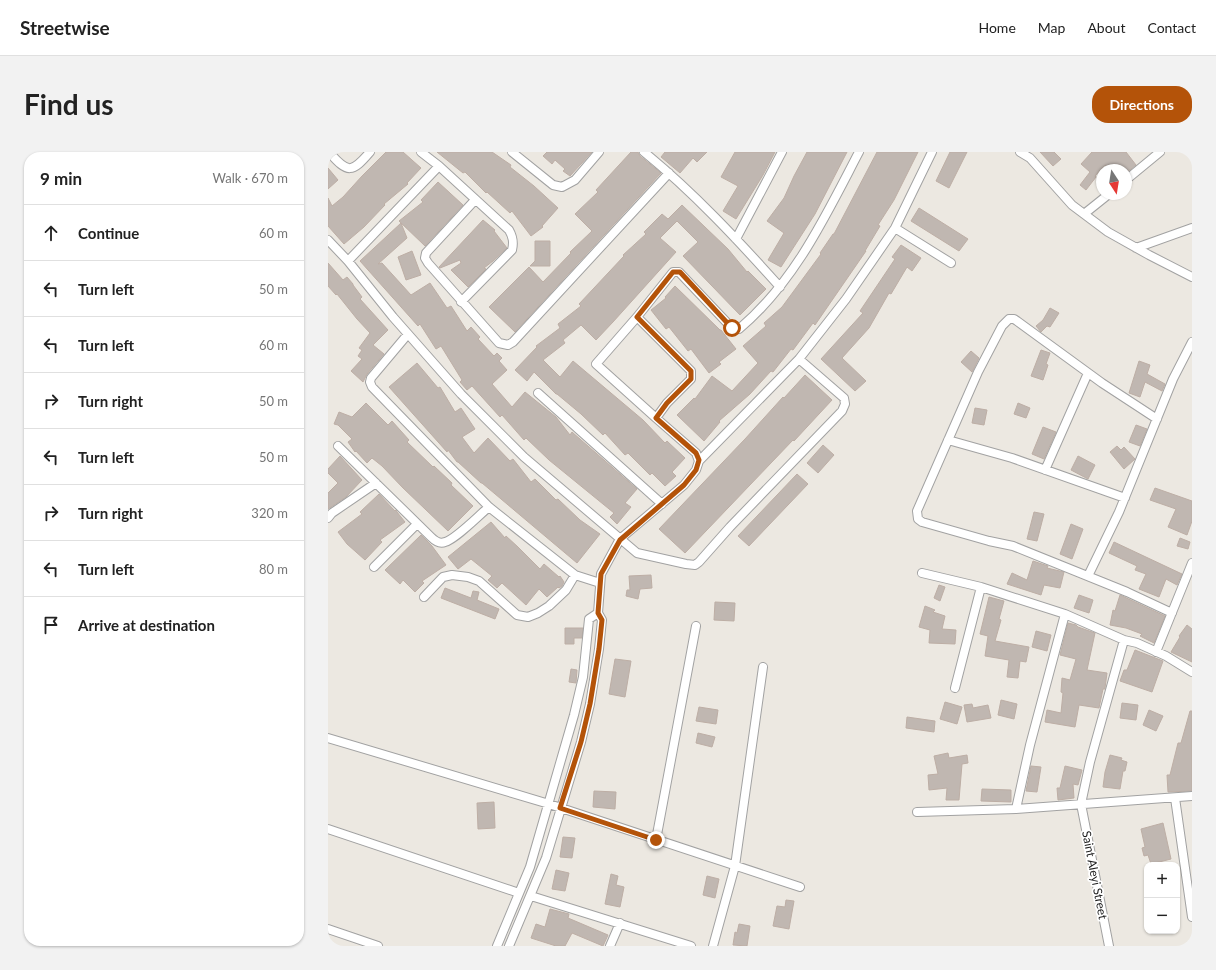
<!DOCTYPE html>
<meta charset="utf-8">
<style>
:root{--surface:#fff;--page:#f2f2f2;--text:#222;--muted:#767676;--line:#e0e0e0;--accent:#b45309}
body{margin:0;font-family:Lato,sans-serif;background:var(--page);color:var(--text)}
.controls{position:absolute;right:12px;bottom:12px;display:grid;overflow:hidden;border-radius:8px;box-shadow:0 1px 3px #0004}
.controls button{width:36px;height:36px;display:grid;place-items:center;padding:0;border:0;border-bottom:1px solid var(--line);background:var(--surface);color:var(--text);font:20px sans-serif}
.compass{position:absolute;left:768px;top:12px;width:36px;height:36px;border-radius:50%;background:var(--surface);box-shadow:0 1px 3px #0004;rotate:168deg}
.stop{position:absolute;width:12px;height:12px;margin:-9px;border:3px solid #b45309;border-radius:50%;background:#fff}
.stop.end{background:#b45309;border-color:#fff;box-shadow:0 1px 4px #0008}
.list{margin:0;padding:0;list-style:none}
h2{display:flex;justify-content:space-between;align-items:center;height:52px;margin:0;padding:0 16px;font-size:17px}
h2 small{font-size:13px;font-weight:400;color:var(--muted)}
.list li{display:grid;grid-template-columns:26px 1fr auto;gap:12px;align-items:center;box-sizing:border-box;height:56px;padding:0 16px;border-top:1px solid var(--line)}
.list b{display:block;font-size:15px;white-space:nowrap}
.list em{font-size:13px;font-style:normal;color:var(--muted)}
.icon{flex:none;width:22px;height:22px;fill:none;stroke:currentColor;stroke-width:2;stroke-linecap:round;stroke-linejoin:round}
.map{position:relative;flex:none;width:864px;height:794px;overflow:hidden;border-radius:16px}
header{display:flex;align-items:center;gap:24px;box-sizing:border-box;height:56px;padding:0 20px;background:var(--surface);border-bottom:1px solid var(--line)}
header strong{font-size:19px}
nav{display:flex;gap:22px;margin-inline-start:auto;font-size:14px}
.intro{display:flex;align-items:center;justify-content:space-between;box-sizing:border-box;height:96px;padding:0 24px}
h1{margin:0;font-size:28px}
.button{padding:10px 18px;border-radius:16px;background:var(--accent);color:#fff;font-size:14px;font-weight:700}
main{display:flex;gap:24px;padding:0 24px}
aside{flex:1;background:var(--surface);border-radius:16px;box-shadow:0 1px 3px #0004}
.map>svg:first-child{display:block}
</style>
<header>
<strong>Streetwise</strong>
<nav><a>Home</a><a>Map</a><a>About</a><a>Contact</a></nav>
</header>
<div class="intro"><h1>Find us</h1><a class="button">Directions</a></div>
<main>
<aside>
<h2>9 min<small>Walk · 670 m</small></h2>
<ul class="list">
<li><svg class="icon" aria-label="ahead" viewBox="0 0 24 24"><path d="M12 20V5M6 11l6-6 6 6"/></svg><div><b>Continue</b></div><em>60 m</em></li>
<li><svg class="icon" aria-label="left" viewBox="0 0 24 24"><path d="M17 20v-9H6M10 6l-5 5 5 5"/></svg><div><b>Turn left</b></div><em>50 m</em></li>
<li><svg class="icon" aria-label="left" viewBox="0 0 24 24"><path d="M17 20v-9H6M10 6l-5 5 5 5"/></svg><div><b>Turn left</b></div><em>60 m</em></li>
<li><svg class="icon" aria-label="right" viewBox="0 0 24 24"><path d="M7 20v-9h11M14 6l5 5-5 5"/></svg><div><b>Turn right</b></div><em>50 m</em></li>
<li><svg class="icon" aria-label="left" viewBox="0 0 24 24"><path d="M17 20v-9H6M10 6l-5 5 5 5"/></svg><div><b>Turn left</b></div><em>50 m</em></li>
<li><svg class="icon" aria-label="right" viewBox="0 0 24 24"><path d="M7 20v-9h11M14 6l5 5-5 5"/></svg><div><b>Turn right</b></div><em>320 m</em></li>
<li><svg class="icon" aria-label="left" viewBox="0 0 24 24"><path d="M17 20v-9H6M10 6l-5 5 5 5"/></svg><div><b>Turn left</b></div><em>80 m</em></li>
<li><svg class="icon" aria-label="arrive" viewBox="0 0 24 24"><path d="M6 21V4h12l-3 4 3 4H6"/></svg><div><b>Arrive at destination</b></div></li>
</ul>
</aside>
<div class="map">
<svg width="864" height="794" viewBox="0 0 864 794">
<rect width="100%" height="100%" fill="#ece8e1"/>
<!-- building -->
<path fill="#c0b7b1" stroke="#bdaea5" d="M58,0H75L93,16L79,31L80,32L56,52L57,53L36,75L16,92L0,74V46L4,54L15,45L34,24Z
M109,0H164L183,13L182,15L206,34L230,56L214,74L215,75L203,84L184,59L182,61L159,40L158,41L137,20L135,21Z
M219,0H264L242,24L235,19L237,17L227,8L224,12L215,4Z
M303,0H310L312,4L333,21L187,180L161,155L201,115L215,130L243,101L242,100L264,79L247,62L270,40L268,38Z
M337,0H379L369,10L365,6L352,21L333,5Z
M407,0H447L435,23L408,67L395,59L410,34L393,25Z
M479,0H519L487,62L453,115L440,108L456,81L439,69L456,46L466,24Z
M549,0H590L566,48L550,73L552,74L537,99H538L487,173L485,171L465,198L463,197L445,220L443,219L422,242L391,269L392,270L376,289L349,263L366,246L367,247L384,224L404,239L430,211L415,194L438,174L436,171L454,155L493,102L492,101L505,82H506Z
M622,0H639L621,36L608,29Z
M712,0H726L733,7L725,14Z
M764,0H798L808,13L798,21V18H783L777,13L767,24L768,25L758,38L752,33L762,20L753,12Z
M0,16L10,28L0,37Z
M110,30L135,53L97,94L71,69L95,50L93,48Z
M354,53L400,97L419,120L420,119L438,137L412,163L355,104L370,90L349,69L332,86L348,100L285,170L268,188L253,173L235,188L237,191L215,208L232,225L245,209L315,268L337,291L339,289L357,306L344,320L348,324L337,334L324,321L322,323L300,301L297,303L277,281L275,283L253,262L229,242H228L206,220L199,229L187,218L209,195L208,194L232,176L230,172L253,154L251,152L296,104L295,103L318,82L316,80L334,62L340,67Z
M591,56L640,87L631,99L583,69Z
M155,68L167,78L166,79L179,96L165,109L156,116L158,117L140,135L123,118L133,111L132,108L112,116L111,115Z
M73,71L79,86L50,112L54,111L83,143L102,131L119,156L123,154L139,179L143,175L152,185L150,187L166,204L169,201L174,206L171,209L179,218L164,232L184,255L197,240L228,265L242,283L244,280L309,337L297,351L303,355L289,372L282,365L286,361L221,308L198,286L196,288L174,263L172,265L144,234L139,238L132,230L134,228L113,194L108,197L92,172L90,174L32,109Z
M207,89H222V114H202L207,109Z
M573,93L593,106L584,119L579,115L563,142L561,141L541,176L514,206L538,229L527,239L493,207L535,161L532,159L567,107L564,105Z
M84,99L93,123L78,128L70,105Z
M0,111L15,128L19,125L25,132V133L34,145L32,147L60,178L45,193L56,202L39,222L35,230L23,219L34,207L30,204L34,198L31,196L42,181L29,167L9,142L8,143L0,134Z
M347,134L392,178H393L408,197L391,210L393,212L381,221L363,197L360,199L341,175L338,177L323,158L338,146L337,145Z
M722,156L731,161L722,175L719,174L713,180L708,174L715,168Z
M713,198L722,201L718,212L720,213L715,228L703,224Z
M643,199L651,206L644,220L633,210Z
M811,209L822,213L819,222L837,232L834,239L817,230L812,245L801,241Z
M89,211L110,236L112,235L127,260L133,256L147,277L134,285L146,301L160,286L182,309L185,307L203,330L207,327L228,348L230,347L252,368L272,382L249,411L154,331H153L130,310H129L120,298L119,300L61,235Z
M477,223L504,248L466,289L465,288L357,401L331,377L417,287L455,245L456,246Z
M38,251L60,273L64,269L81,288L79,290L105,315L106,314L124,331L123,333L145,354L120,379L75,336L54,314L44,306L39,311L28,299L27,300L20,290L24,287L10,273L6,272L11,260L24,265Z
M690,251L702,256L698,266L686,262Z
M647,256L659,258L656,273L644,271Z
M808,273L819,277L812,294L801,290Z
M715,275L728,280L716,307L704,302Z
M495,293L506,303L490,321L479,311Z
M789,294L793,298L796,295L807,307L796,317L782,300Z
M12,304L34,328L18,345L0,357V341L10,331L0,321V317Z
M750,304L767,313L760,327L743,318Z
M469,322L480,332L421,394L410,384Z
M827,336L864,349V369L859,383L840,375L848,357L822,348Z
M51,342L67,359L68,358L69,360L77,370L52,388L54,390L37,408L19,392L10,380L34,362L32,360Z
M706,360L716,362L709,389L699,387Z
M163,370L177,386L178,384L190,395L212,417L216,412L231,425L232,424L236,430L234,434L231,436L230,435L219,445L211,437L198,453L174,431L169,436L160,428L164,424L143,407L130,417L120,405Z
M743,372L755,377L744,407L732,402Z
M93,383L104,394L118,413L94,429L96,431L87,440L75,428L72,432L57,418Z
M852,386L862,390L860,397L849,394Z
M786,390L854,422L849,433L838,427L831,445L811,437L818,422L807,418L809,414L781,401Z
M705,409L720,414L719,416L736,420L732,436L716,433L713,443L679,432L684,421L699,428Z
M323,423L324,436L312,437L310,447L298,444L299,438H302L301,424Z
M611,433L617,435L612,449L606,446Z
M117,436L143,446L145,439L151,440L149,448L171,457L167,467L113,446Z
M751,443L765,448L761,461L746,456Z
M792,443L837,464L826,491L812,484L814,482L798,476L782,473L785,458L787,459Z
M661,445L676,449L671,467L673,468L667,489L701,495L698,510L692,509L690,526L679,525L681,508L657,504L660,484L652,482Z
M387,450L407,451L406,469L386,468Z
M597,454L607,458L605,460L617,464L614,477L628,478L627,492L601,491L602,478L591,475Z
M740,471L748,473L750,475L767,481L759,518L779,521L777,536V537H775L771,556L751,553L747,575L717,570L719,558L733,561L735,541L733,540L734,526L742,528L748,507L732,503Z
M859,473L864,477V510L843,500L852,485L851,484Z
M237,476H255L254,486H246V492H237Z
M708,479L723,483L719,499L704,495Z
M807,498L835,509L824,540L792,529L796,518H799Z
M287,507L303,509L297,545L281,542Z
M243,517L249,518L248,531L241,530Z
M673,548L689,552L686,567L670,563Z
M617,550L634,555L629,572L612,567Z
M794,551L810,553L808,568L792,566Z
M644,552L645,556L660,553L663,566L639,570L636,553Z
M371,555L390,558L388,572L368,569Z
M821,558L835,564L828,579L815,573Z
M862,559H864V639L840,640L839,623H842L850,591H853Z
M579,565L607,569L606,580L578,576Z
M370,581L387,585L384,595L368,591Z
M620,601L621,606L639,603L640,611L634,612L631,648H618L619,636L601,638L600,623L610,622L606,604Z
M782,603L794,606L793,608L799,610L797,619H795L792,637L775,635L777,620Z
M703,614L713,615L709,640L698,639Z
M737,614L754,618L750,633L745,632L746,646L730,648L729,636H732Z
M654,637L683,638V650L653,649Z
M266,639L288,640L287,657L265,655Z
M166,650L167,676L150,677L149,651Z
M835,671L843,707L823,712L820,703L816,704L814,696L817,695L813,677Z
M235,685L247,686L244,706L232,705Z
M228,718L241,721L237,739L224,737Z
M283,722L290,724L288,733L296,735L292,755L277,752Z
M379,724L391,727L387,746L375,743Z
M458,748L466,749L461,777L445,774L449,754L457,755Z
M222,757L241,762L240,766L280,783L275,794L244,781L237,794H228L203,786L208,772L217,775Z
M411,772L422,774L419,794L405,793L407,780L409,781Z"/>
<g fill="none" stroke-linecap="round" stroke-linejoin="round">
<!-- street casing -->
<g stroke="#a2a2a2" stroke-width="10">
<path id="street" d="M1,0C20,22 24,21 42,0
M93,0L111,14L181,78C185,85 186,90 184,98L133,150
M184,0L225,33L234,35L247,28L271,0
M316,0C365,40 409,87 452,135
M692,0L702,6L744,53L780,80L821,103L864,125
M798,28L832,0
M147,48L98,101L97,106L100,111L171,191L180,193L185,190L341,21
M756,62L781,42
M567,76L623,111
M408,87L454,0
M0,88L20,109L65,165L133,242L196,305L309,401L358,412L367,413L371,410L402,375L514,259L517,252L516,246L471,207
M808,96L864,76
M20,109L111,14
M80,182L43,226L42,230L44,235L161,355L247,423L272,431
M210,241L334,352
M328,266L268,212L309,165L345,120H351L404,176L411,177C467,130 498,63 531,0
M829,267L774,231L689,169L686,167H681L674,174L650,220L589,359L590,367L594,370L661,389L685,394L799,440L844,461
M620,288L684,306L797,346
M10,294L103,385C107,389 112,392 117,390C128,387 151,363 161,355
M371,309L471,207L518,147L567,76L604,0
M717,318L760,221
M0,366L4,361L48,331
M46,415L89,372
M594,421L653,435L737,462L796,488L809,491L838,504L864,520
M760,424L791,360L845,227L864,190
M96,445L115,425L124,423L140,425L151,429L189,463L200,465L210,461L221,454L238,438L247,423
M828,500L864,411
M627,536L653,435
M0,586L221,652L472,735
M847,646L864,765
M688,657L702,593L737,462
M589,660L688,657L864,644
M0,677L191,741
M328,688L368,474
M203,744L363,794
M0,777L50,794
M169,794L202,715L246,563L255,525L261,467L270,461
M181,794L218,706L253,590L262,552L271,497L274,468L270,461L273,422L292,387L356,333L368,318L371,309L368,301L328,266L339,251L363,227V219L309,165
M282,794L292,771
M385,794L407,714L435,515
M781,794L753,652L762,610L796,488"/>
</g>
<!-- street -->
<use href="#street" stroke="#fff" stroke-width="8"/>
</g>
<g fill="none" stroke-linecap="round" stroke-linejoin="round">
<!-- route -->
<path stroke="#b45309" stroke-width="5" d="M328,688L232,656L253,590L262,552L271,497L274,468L270,461L273,422L292,388L356,333L368,318L371,308L368,301L328,266L339,251L363,227V219L309,165L345,120H352L404,176"/>
</g>
<g text-anchor="middle" dominant-baseline="central" stroke-width="3.5" stroke-linejoin="round" paint-order="stroke">
<!-- street labels -->
<g font-size="12" fill="#1b1b1b" stroke="#fff">
<text transform="translate(767 723) rotate(79)">Saint Aleyi Street</text>
</g>
</g>
</svg>
<div class="controls">
<button>+</button>
<button>−</button>
</div>
<svg class="compass" viewBox="-18 -18 36 36"><path d="M0-13l5 13h-10z" fill="#e53935"/><path d="M0 13l5-13h-10z" fill="#767676"/></svg>
<div class="stop" style="left:404px;top:176px"></div>
<div class="stop end" style="left:328px;top:688px"></div>
</div>
</main>
